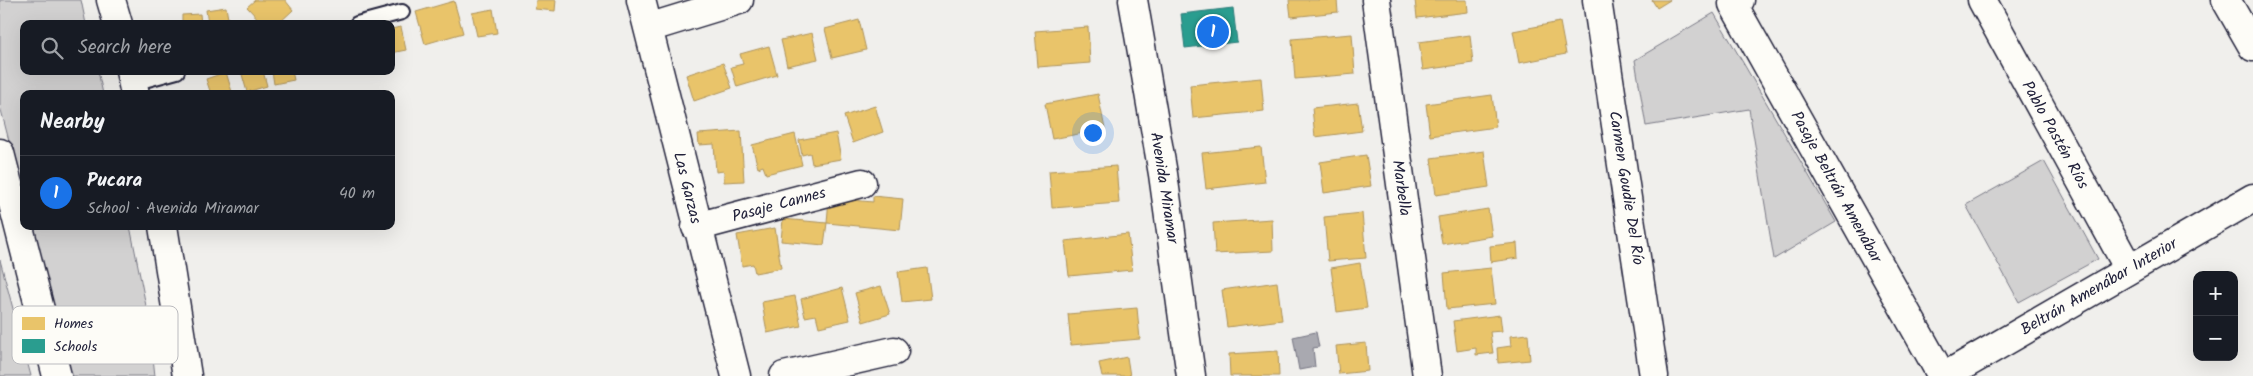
<!DOCTYPE html>
<meta charset="utf-8">
<style>
:root{--surface:#171b24;--page:#20242c;--text:#f1f3f6;--muted:#9ea1a6;--line:#363941;--accent:#1a73e8}
body{margin:0;font-family:Kalam,sans-serif;background:var(--page);color:var(--text)}
.controls{position:absolute;right:15px;bottom:15px;display:grid;overflow:hidden;border-radius:10px;box-shadow:0 5px 20px #0002}
.controls button{width:45px;height:45px;display:grid;place-items:center;padding:0;border:0;border-bottom:1px solid var(--line);background:var(--surface);color:var(--text);font:25px sans-serif}
.you{position:absolute;left:1092px;top:132px;width:18px;height:18px;margin:-12px;border:4px solid #fff;border-radius:50%;background:#1a73e8;box-shadow:0 0 0 8px #1a73e833}
.badge{display:grid;place-items:center;width:32px;height:32px;border-radius:50%;background:var(--accent);color:#fff;font-size:16px;font-weight:700}
.pin{position:absolute;translate:-50% -50%;border:2px solid #fff;box-shadow:0 1px 5px #0006}
.list{margin:0;padding:0;list-style:none}
h2{display:flex;justify-content:space-between;align-items:center;height:65px;margin:0;padding:0 20px;font-size:21px}
h2 small{font-size:16px;font-weight:400;color:var(--muted)}
.list li{display:grid;grid-template-columns:32px 1fr auto;gap:15px;align-items:center;box-sizing:border-box;height:75px;padding:0 20px;border-top:1px solid var(--line)}
.list b{display:block;font-size:19px;white-space:nowrap}
.list p{margin:0;font-size:16px;white-space:nowrap;color:var(--muted)}
.list em{font-size:16px;font-style:normal;color:var(--muted)}
.icon{flex:none;width:28px;height:28px;fill:none;stroke:currentColor;stroke-width:2;stroke-linecap:round;stroke-linejoin:round}
.map{position:relative;flex:none;width:2253px;height:376px;overflow:hidden}
.search{position:absolute;background:var(--surface);box-shadow:0 5px 20px #0002;left:20px;top:20px;width:375px;height:55px;display:flex;align-items:center;gap:12px;box-sizing:border-box;padding:0 18px;border-radius:10px;color:var(--muted);font-size:19px}
.panel{position:absolute;background:var(--surface);box-shadow:0 5px 20px #0002;left:20px;top:90px;width:375px;height:140px;border-radius:10px}
.map>svg:first-child{display:block}
</style>
<div class="map">
<svg width="2253" height="376" viewBox="0 0 2253 376">
<rect width="100%" height="100%" fill="#f0efec"/>
<filter id="ink" filterUnits="userSpaceOnUse"><feTurbulence type="fractalNoise" baseFrequency=".02" numOctaves="2"/><feDisplacementMap in="SourceGraphic" scale="10" xChannelSelector="R" yChannelSelector="G"/><feConvolveMatrix kernelMatrix="1 2 1 2 8 2 1 2 1" color-interpolation-filters="sRGB"/></filter>
<g filter="url(#ink)">
<!-- green -->
<path fill="#d2d1d1" stroke="#7a7a86" d="M0,0H81L86,24H24V71H98L103,94H24V199L0,106Z
M1714,13L1836,222L1774,259L1749,109L1646,126L1635,60Z
M2044,161L2098,259L2019,302L1966,205Z
M31,226H130L149,321L155,376H69Z
M0,260L31,376H0Z"/>
<!-- water -->
<path fill="#a9a9b0" stroke="#737381" d="M1316,332L1319,347L1313,348L1315,367L1299,370L1293,337Z"/>
<!-- homes -->
<path fill="#e9c46a" stroke="#ad935c" d="M255,0H285L293,10L278,24H263L247,7Z
M536,0H556L555,11L535,9Z
M1289,0H1337L1338,12L1291,17Z
M1415,0H1467L1468,12L1417,18Z
M1652,0H1670L1657,8Z
M454,1L463,33L425,44L416,12Z
M226,7L229,24H208L206,10Z
M493,9L497,33L477,36L472,13Z
M200,14L201,24H182V15Z
M859,20L866,50L832,58L825,29Z
M1560,22L1566,54L1519,63L1513,31Z
M401,27L406,50L391,53V29Z
M1088,27L1090,63L1038,67L1035,31Z
M812,33L818,59L787,66L781,40Z
M1352,34L1355,74L1295,79L1292,39Z
M1470,35L1473,63L1423,70L1419,42Z
M769,46L777,75L737,87L731,67L743,64L740,54Z
M723,63L732,88L694,101L686,75Z
M241,71H263L267,86L247,92Z
M272,71H292L294,80L274,84Z
M226,72L232,92L211,94L206,79Z
M1261,78L1264,111L1193,118L1190,85Z
M1098,94L1105,129L1052,139L1045,104Z
M1492,95L1496,127L1430,136L1426,104Z
M1358,103L1362,131L1315,137L1312,108Z
M875,106L883,132L853,143L844,116Z
M741,131L744,181L724,182V171L716,172L714,144L699,145L698,134Z
M836,133L841,159L812,164L810,153L802,155L799,140Z
M795,134L802,165L766,174L763,166L758,168L752,145Z
M1261,147L1265,182L1206,189L1202,153Z
M1484,151L1489,187L1436,195L1431,158Z
M1366,155L1371,186L1324,193L1320,162Z
M1116,166L1119,203L1052,208L1049,171Z
M873,196L903,199L900,230L827,223L829,198L873,202Z
M1488,209L1492,236L1442,244L1438,217Z
M1362,213L1366,258L1328,261L1324,217Z
M783,219L827,223L824,245L781,241Z
M1272,219L1273,251L1215,254L1213,223Z
M775,228L781,268L755,273L753,264L742,266L737,235Z
M1128,234L1132,270L1069,276L1065,241Z
M1517,243L1518,258L1491,262L1490,246Z
M1360,263L1367,308L1337,312L1331,268Z
M927,268L931,299L902,302L898,272Z
M1491,268L1495,304L1447,309L1444,273Z
M1277,282L1282,320L1227,327L1222,290Z
M881,286L890,314L863,322L855,293Z
M842,288L850,320L819,327L816,315L805,317L801,299Z
M795,296L801,326L767,333L762,302Z
M1137,308L1140,339L1071,345L1068,314Z
M1500,315L1502,331L1490,332L1493,353L1476,355V348L1457,351L1453,321Z
M1528,334L1530,360L1498,363L1497,348L1511,346L1510,336Z
M1366,343L1368,371L1339,374L1336,346Z
M1278,351L1279,376H1230L1229,354Z
M1127,357L1130,376H1102L1099,363Z"/>
<!-- schools -->
<path fill="#2a9d8f" stroke="#287876" d="M1233,8L1237,42L1185,48L1181,14Z"/>
<g fill="none" stroke-linecap="round" stroke-linejoin="round">
<!-- service casing -->
<g stroke="#22223b" stroke-width="18">
<path id="service" d="M357,24L402,12
M133,83L177,71"/>
</g>
<!-- minor casing -->
<g stroke="#22223b" stroke-width="31">
<path id="minor" d="M641,0L736,376
M1597,0L1654,376
M1740,0L1733,4L1942,376
M1982,0L2129,269
M2226,0L2253,47
M648,28L739,0
M696,227L862,183
M784,376L894,351
M1945,376L2253,198"/>
</g>
<!-- tertiary casing -->
<g stroke="#22223b" stroke-width="31">
<path id="tertiary" d="M1133,0L1163,174L1191,376
M1376,0L1427,376"/>
</g>
<!-- primary casing -->
<g stroke="#22223b" stroke-width="31">
<path id="primary" d="M111,0L118,24
M130,71L135,94
M163,226L187,376"/>
</g>
<!-- trunk casing -->
<g stroke="#22223b" stroke-width="31">
<path id="trunk" d="M0,153L57,376"/>
</g>
<!-- service -->
<use href="#service" stroke="#fdfcf7" stroke-width="14"/>
<!-- minor -->
<use href="#minor" stroke="#fdfcf7" stroke-width="28"/>
<!-- tertiary -->
<use href="#tertiary" stroke="#fdfcf7" stroke-width="28"/>
<!-- primary -->
<use href="#primary" stroke="#fdfcf7" stroke-width="28"/>
<!-- trunk -->
<use href="#trunk" stroke="#fdfcf7" stroke-width="28"/>
</g>
</g>
<g text-anchor="middle" dominant-baseline="central" stroke-width="5" stroke-linejoin="round" paint-order="stroke">
<!-- street labels -->
<g font-size="16" fill="#22223b" stroke="#fdfcf7">
<text transform="translate(2055 135) rotate(61)">Pablo Pastén Ríos</text>
<text transform="translate(1836 187) rotate(61)">Pasaje Beltrán Amenábar</text>
<text transform="translate(687 188) rotate(76)">Las Garzas</text>
<text transform="translate(1164 188) rotate(81)">Avenida Miramar</text>
<text transform="translate(1401 188) rotate(82)">Marbella</text>
<text transform="translate(1626 188) rotate(81)">Carmen Goudie Del Río</text>
<text transform="translate(779 205) rotate(-15)">Pasaje Cannes</text>
<text transform="translate(2099 287) rotate(-30)">Beltrán Amenábar Interior</text>
</g>
</g>
<!-- legend -->
<rect x="12" y="306" width="166" height="58" rx="8" fill="#fdfcf7" stroke="#bbbbbf" stroke-width="1"/>
<rect x="22" y="317" width="23" height="13" fill="#e9c46a"/>
<rect x="22" y="339" width="23" height="14" fill="#2a9d8f"/>
<g font-size="14" fill="#22223b">
<text x="54" y="328">Homes</text>
<text x="54" y="351">Schools</text>
</g>
</svg>
<div class="controls">
<button>+</button>
<button>−</button>
</div>
<div class="you"></div>
<div class="pin badge" style="left:1213px;top:32px">1</div>
<div class="search"><svg class="icon" aria-label="search" viewBox="0 0 24 24"><circle cx="10" cy="10" r="6"/><path d="M15 15l6 6"/></svg>Search here</div>
<section class="panel">
<h2>Nearby<small></small></h2>
<ul class="list">
<li><span class="badge">1</span><div><b>Pucara</b><p>School · Avenida Miramar</p></div><em>40 m</em></li>
</ul>
</section>
</div>
